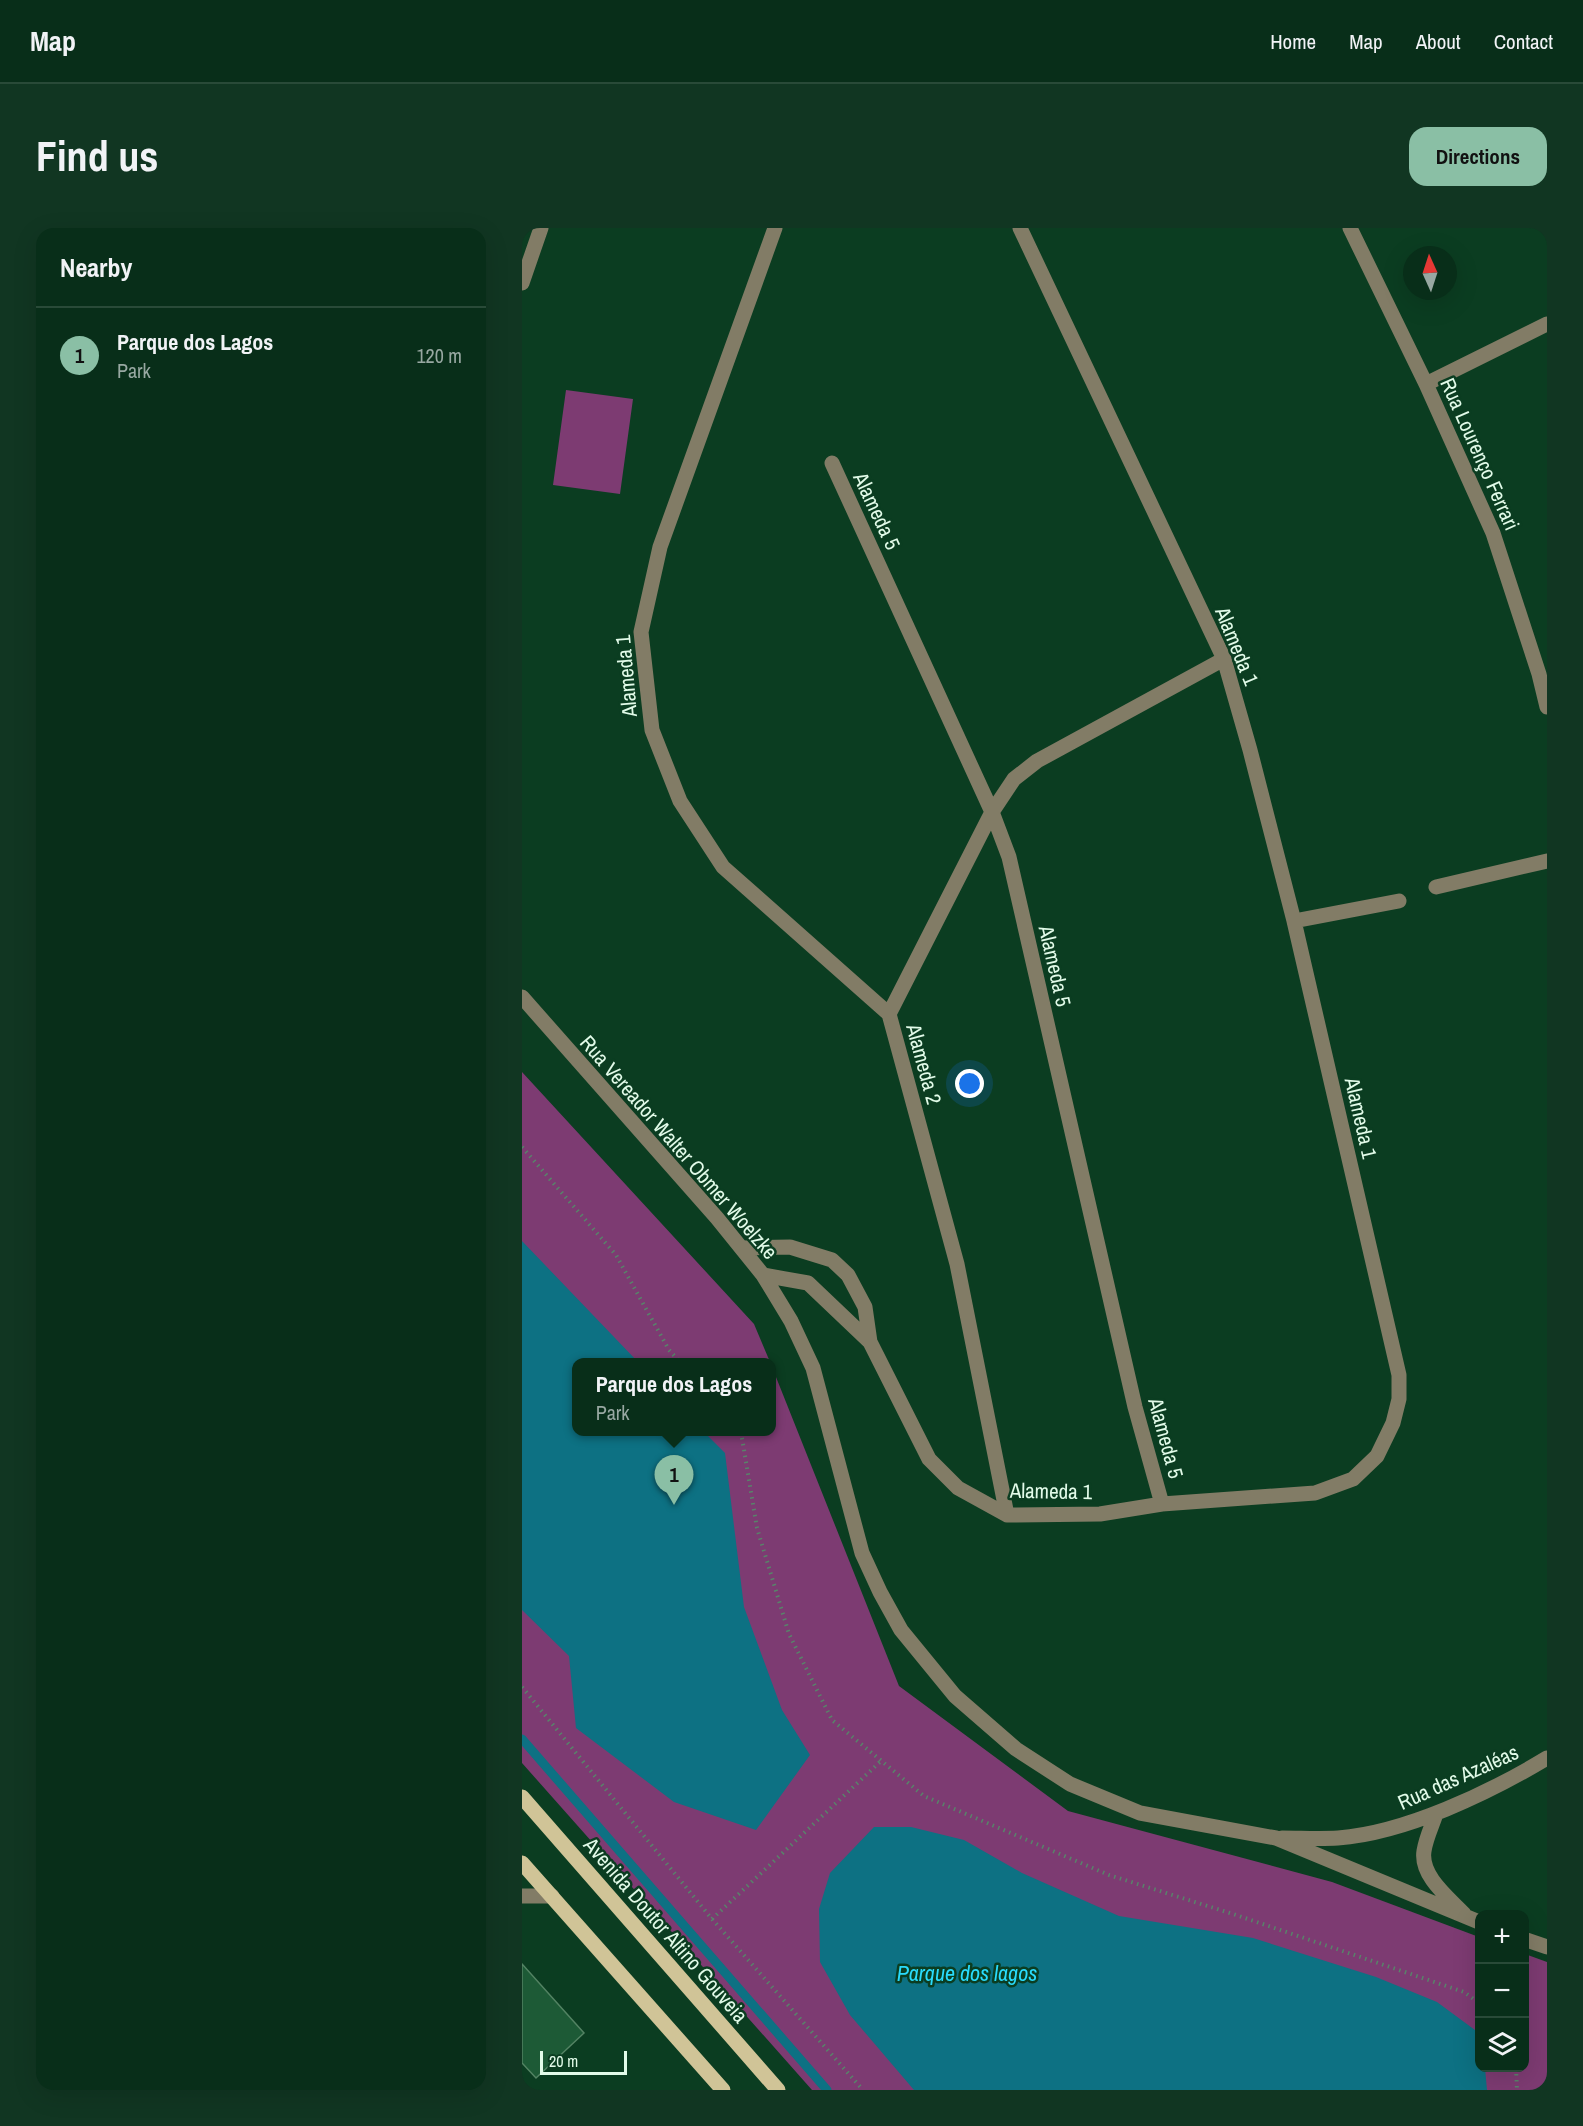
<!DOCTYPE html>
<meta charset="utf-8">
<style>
:root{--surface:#082e19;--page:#113622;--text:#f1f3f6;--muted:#98a8a2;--line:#294a38;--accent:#8abfa5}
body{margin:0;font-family:"Archivo Narrow",sans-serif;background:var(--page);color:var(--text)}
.controls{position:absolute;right:18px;bottom:18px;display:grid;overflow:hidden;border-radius:12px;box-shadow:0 6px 24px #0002}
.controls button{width:54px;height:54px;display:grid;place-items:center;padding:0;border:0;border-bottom:2px solid var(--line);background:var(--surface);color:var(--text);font:30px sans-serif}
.compass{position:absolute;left:881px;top:18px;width:54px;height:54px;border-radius:50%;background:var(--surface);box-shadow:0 6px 24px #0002;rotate:357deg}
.scale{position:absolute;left:18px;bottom:15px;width:87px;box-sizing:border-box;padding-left:6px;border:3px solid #e2fbe9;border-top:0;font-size:16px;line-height:21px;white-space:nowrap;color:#e2fbe9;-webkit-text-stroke:4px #0b3d21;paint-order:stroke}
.you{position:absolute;left:448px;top:856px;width:21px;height:21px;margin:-15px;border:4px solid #fff;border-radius:50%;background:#1a73e8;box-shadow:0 0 0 9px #1a73e833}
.badge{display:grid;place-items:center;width:39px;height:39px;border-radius:50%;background:var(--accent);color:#111;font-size:20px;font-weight:700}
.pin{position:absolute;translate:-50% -50px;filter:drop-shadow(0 2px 3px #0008)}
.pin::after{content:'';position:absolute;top:32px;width:21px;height:18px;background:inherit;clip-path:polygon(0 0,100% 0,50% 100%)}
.popup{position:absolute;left:50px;top:1130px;width:204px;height:78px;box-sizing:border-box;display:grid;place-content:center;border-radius:12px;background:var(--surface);filter:drop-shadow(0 2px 4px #0005);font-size:20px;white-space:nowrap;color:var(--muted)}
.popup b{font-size:22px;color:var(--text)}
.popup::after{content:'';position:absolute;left:50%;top:100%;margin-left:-12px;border:12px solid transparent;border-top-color:var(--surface)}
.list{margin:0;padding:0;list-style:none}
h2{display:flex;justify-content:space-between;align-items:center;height:78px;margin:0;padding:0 24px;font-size:26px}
h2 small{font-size:20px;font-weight:400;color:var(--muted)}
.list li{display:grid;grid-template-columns:39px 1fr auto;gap:18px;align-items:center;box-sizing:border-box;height:96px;padding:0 24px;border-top:2px solid var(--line)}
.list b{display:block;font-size:22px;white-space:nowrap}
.list p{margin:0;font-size:20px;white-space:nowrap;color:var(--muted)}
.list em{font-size:20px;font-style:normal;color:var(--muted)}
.icon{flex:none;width:33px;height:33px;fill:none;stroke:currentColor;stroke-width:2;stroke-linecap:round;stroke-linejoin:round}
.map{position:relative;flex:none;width:1025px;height:1862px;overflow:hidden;border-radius:18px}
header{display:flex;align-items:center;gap:36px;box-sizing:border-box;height:84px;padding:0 30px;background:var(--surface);border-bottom:2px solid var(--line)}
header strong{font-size:28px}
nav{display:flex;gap:33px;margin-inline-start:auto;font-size:21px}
.intro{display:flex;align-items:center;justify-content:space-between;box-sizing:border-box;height:144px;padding:0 36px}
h1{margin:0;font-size:42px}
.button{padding:15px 27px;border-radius:18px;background:var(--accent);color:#111;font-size:21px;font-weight:700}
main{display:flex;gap:36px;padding:0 36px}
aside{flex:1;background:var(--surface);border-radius:18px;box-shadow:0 6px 24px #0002}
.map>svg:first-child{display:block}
</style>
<header>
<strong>Map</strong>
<nav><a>Home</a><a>Map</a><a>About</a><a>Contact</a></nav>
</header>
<div class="intro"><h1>Find us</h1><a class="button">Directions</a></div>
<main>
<aside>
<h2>Nearby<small></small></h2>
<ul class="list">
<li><span class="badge">1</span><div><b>Parque dos Lagos</b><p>Park</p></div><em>120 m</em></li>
</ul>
</aside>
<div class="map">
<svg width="1025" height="1862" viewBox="0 0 1025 1862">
<rect width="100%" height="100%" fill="#0b3d21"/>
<!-- green -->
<path fill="#7d3b72" d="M44,162L111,171L98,266L31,257Z
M0,844L232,1096L248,1134H54V1204H249L250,1139L377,1458L546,1583L810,1654L957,1709V1840H1002L1003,1726L1025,1734V1862H290L0,1535Z"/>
<!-- water -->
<path fill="#0d7183" d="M0,1013L116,1134H54V1204H182L203,1225L222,1379L260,1482L288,1527L234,1602L152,1574L54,1500L47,1428L0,1382Z
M352,1599H389L442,1612L500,1645L597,1688L731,1710L854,1749L915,1774L957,1805V1840H963L965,1862H392L328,1787L298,1734L297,1681L308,1645Z"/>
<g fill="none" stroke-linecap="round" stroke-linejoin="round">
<!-- stream -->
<path stroke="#0d7183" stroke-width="9" d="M0,1511L305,1862"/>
</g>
<!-- building -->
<path fill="#1d5a36" stroke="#538363" stroke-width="1.5" d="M0,1736L62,1805L14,1850L0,1835Z"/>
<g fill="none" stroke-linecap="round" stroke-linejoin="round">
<!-- path -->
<path stroke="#59826a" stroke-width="4" stroke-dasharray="1.5 4.5" stroke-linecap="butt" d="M0,919L94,1027L147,1122L158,1134
M219,1204L235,1300L267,1406L310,1492L402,1568L587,1647L711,1686L942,1764L957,1775
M0,1459L190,1691L341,1862
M190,1691L359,1533
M994,1840L995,1862"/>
<!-- minor -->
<path stroke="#827c66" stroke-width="15" d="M253,0L138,319L119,404L130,502L158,573L201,639L367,786
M828,0L904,156L971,305L1017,446L1025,479
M0,55L19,0
M904,156L1025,96
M310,235L470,584L487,629L613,1179L640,1276
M914,659L1025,633
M772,693L877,673
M0,769L195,990L241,1047L269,1093L291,1140L340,1325L358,1364L379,1402L433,1468L494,1521L548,1556L618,1585L754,1610L957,1694
M220,1020L268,1019L310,1032L326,1047L343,1079L348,1114L407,1231L436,1260L485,1287L578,1286L640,1276L793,1265L831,1251L855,1228L871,1195L877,1171V1147L772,693L728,522L702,431L498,0
M241,1047L286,1055L348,1114
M485,1287L435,1036L367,786L470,584L492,551L515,533L702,431
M914,1586C910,1598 904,1610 902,1623C898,1648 927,1670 942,1686
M760,1610C779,1610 797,1611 816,1610C883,1605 967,1565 1025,1530
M0,1668H30
M1002,1711L1025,1719"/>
<!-- major -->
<path stroke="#d0c497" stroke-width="15" d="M0,1569L256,1862
M0,1635L201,1862"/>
</g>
<g text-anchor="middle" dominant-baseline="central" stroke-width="5" stroke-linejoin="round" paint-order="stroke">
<!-- street labels -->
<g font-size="21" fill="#e2fbe9" stroke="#0b3d21">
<text transform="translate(958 226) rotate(66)">Rua Lourenço Ferrari</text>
<text transform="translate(355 283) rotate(65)">Alameda 5</text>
<text transform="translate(715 418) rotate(68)">Alameda 1</text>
<text transform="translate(104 448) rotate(-95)">Alameda 1</text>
<text transform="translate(533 738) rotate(77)">Alameda 5</text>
<text transform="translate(402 836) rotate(75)">Alameda 2</text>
<text transform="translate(839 890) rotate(77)">Alameda 1</text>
<text transform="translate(157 919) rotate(49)">Rua Vereador Walter Obmer Woelzke</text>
<text transform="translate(644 1210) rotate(75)">Alameda 5</text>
<text transform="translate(529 1263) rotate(1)">Alameda 1</text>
<text transform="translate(936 1549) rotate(-24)">Rua das Azaléas</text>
<text transform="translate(144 1702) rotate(49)">Avenida Doutor Altino Gouveia</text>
</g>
<!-- water labels -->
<g font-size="22" font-style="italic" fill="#29dbfc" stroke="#0b3d21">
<text x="445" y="1745">Parque dos lagos</text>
</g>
</g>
</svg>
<div class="controls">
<button>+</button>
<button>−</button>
<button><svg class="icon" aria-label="layers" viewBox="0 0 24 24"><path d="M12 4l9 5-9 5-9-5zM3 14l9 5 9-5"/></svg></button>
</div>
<svg class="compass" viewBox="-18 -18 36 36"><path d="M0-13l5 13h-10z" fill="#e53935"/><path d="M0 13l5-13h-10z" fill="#98a8a2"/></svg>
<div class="scale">20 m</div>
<div class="you"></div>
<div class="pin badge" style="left:152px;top:1277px">1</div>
<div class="popup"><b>Parque dos Lagos</b>Park</div>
</div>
</main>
